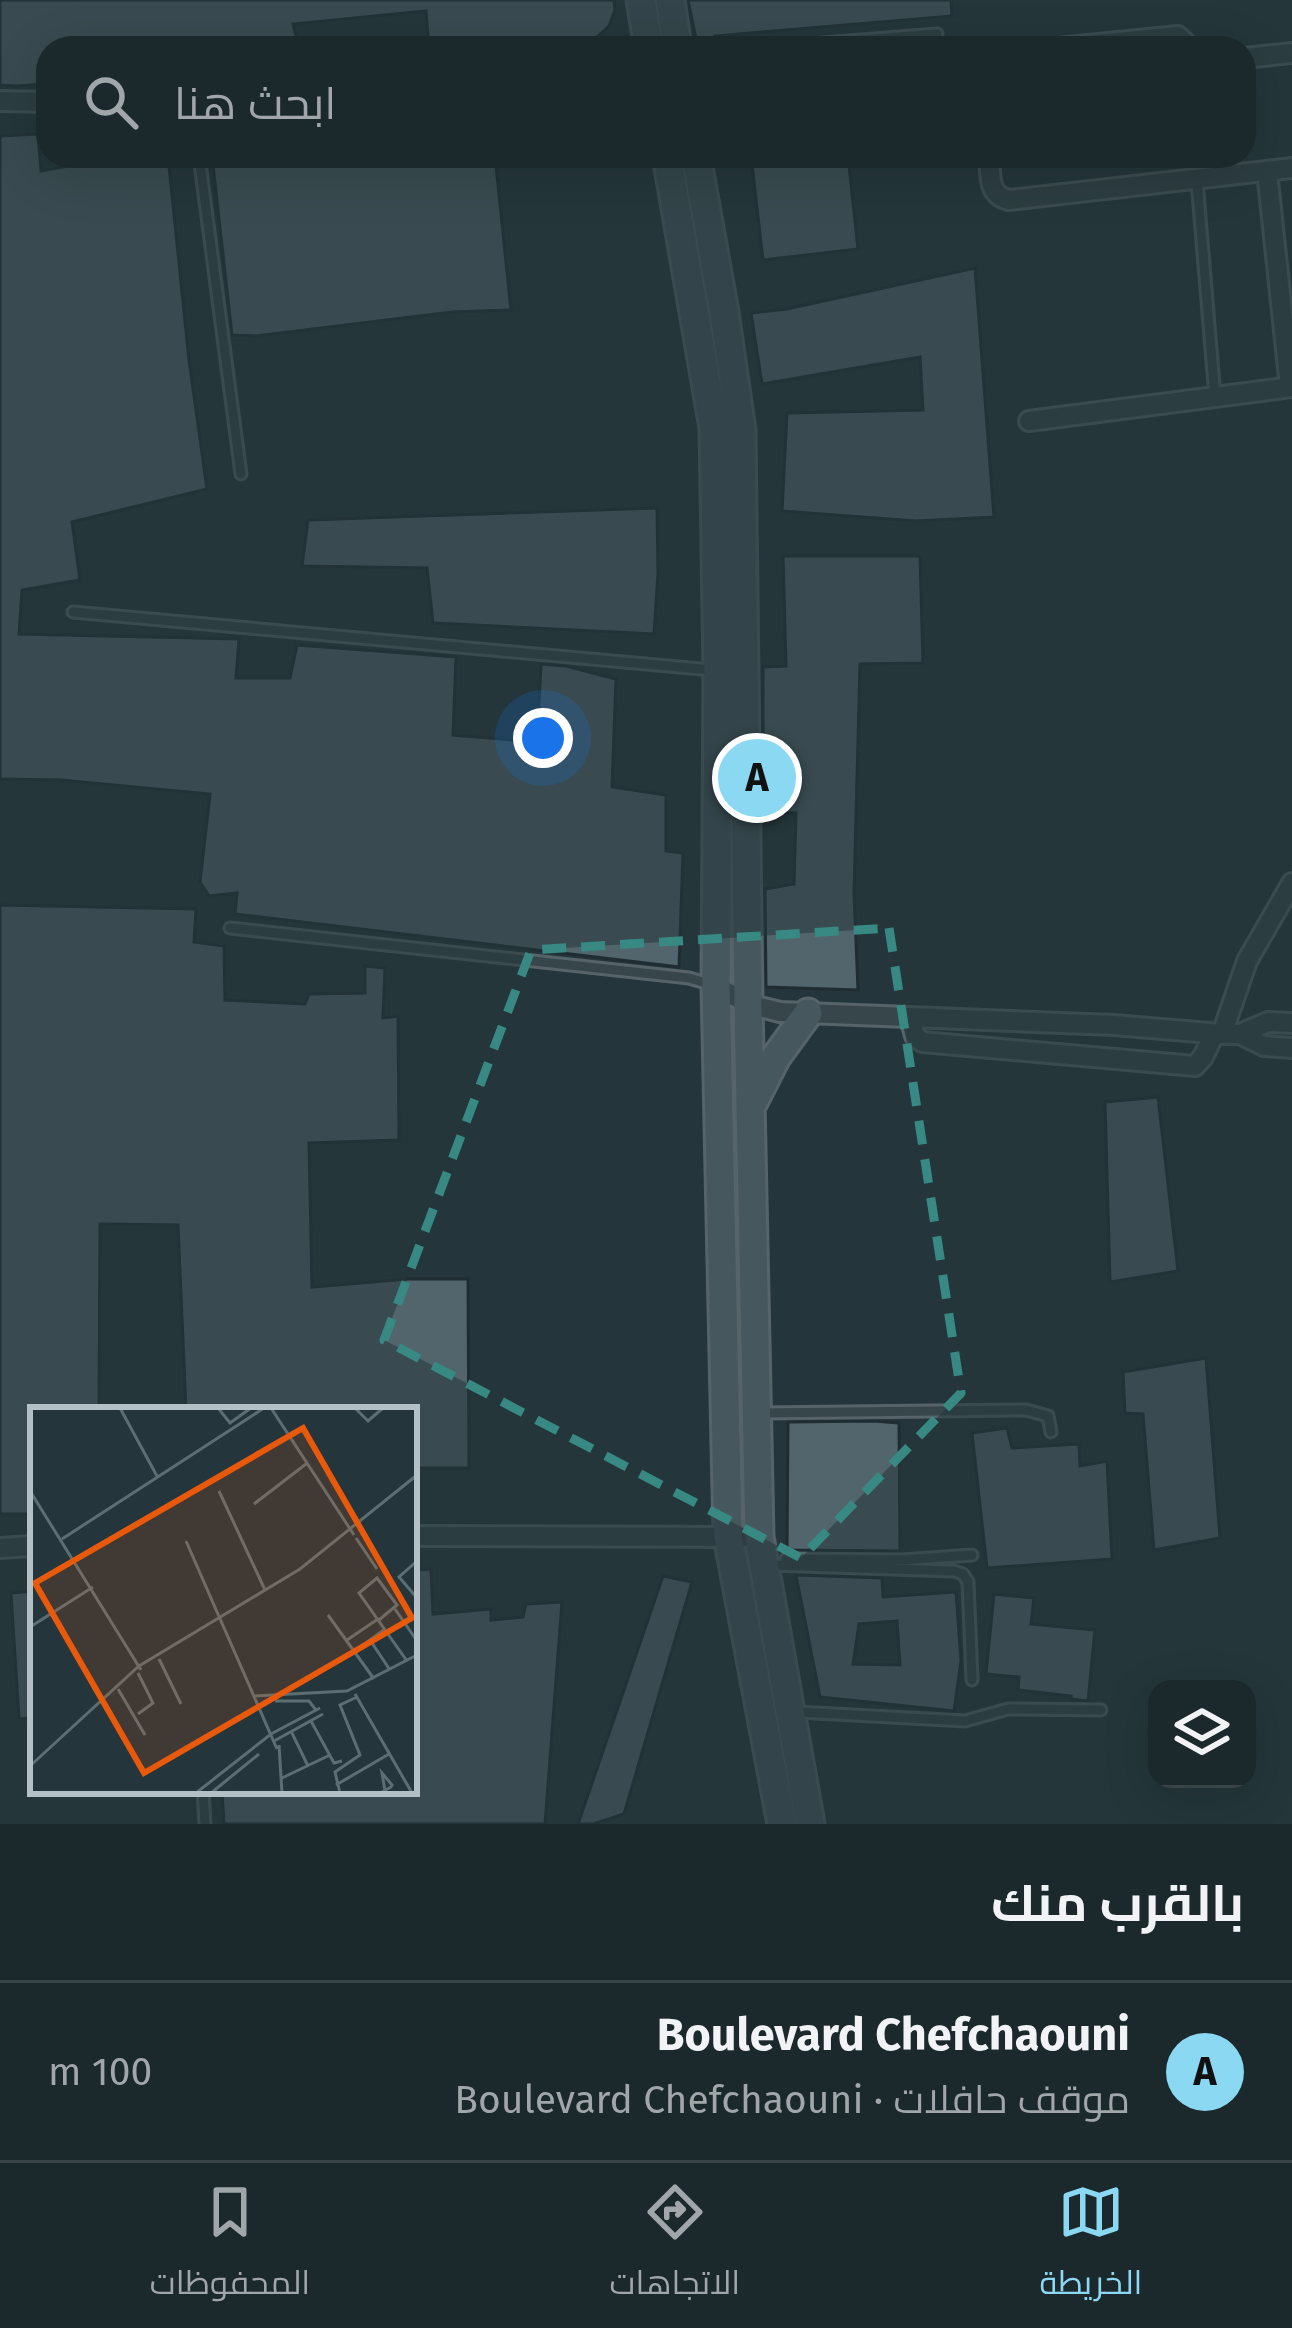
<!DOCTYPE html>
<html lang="ar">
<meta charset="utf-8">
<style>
:root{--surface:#1b282c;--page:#283438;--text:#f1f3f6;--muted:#a0a6a9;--line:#394448;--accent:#8bd8f3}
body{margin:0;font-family:"Fira Sans",Cairo,sans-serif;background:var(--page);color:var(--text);direction:rtl}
.controls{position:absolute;right:36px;bottom:36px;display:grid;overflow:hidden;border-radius:24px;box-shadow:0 12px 48px #0002}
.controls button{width:108px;height:108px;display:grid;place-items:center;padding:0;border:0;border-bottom:3px solid var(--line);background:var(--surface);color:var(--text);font:60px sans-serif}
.you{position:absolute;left:543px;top:738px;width:42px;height:42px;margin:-30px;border:9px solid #fff;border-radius:50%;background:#1a73e8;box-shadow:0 0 0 18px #1a73e833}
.badge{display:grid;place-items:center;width:78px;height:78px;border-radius:50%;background:var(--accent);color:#111;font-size:39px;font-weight:700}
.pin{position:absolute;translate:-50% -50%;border:6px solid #fff;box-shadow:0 3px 12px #0006}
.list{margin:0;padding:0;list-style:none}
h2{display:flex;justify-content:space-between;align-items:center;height:156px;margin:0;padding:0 48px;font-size:51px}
h2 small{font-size:39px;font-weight:400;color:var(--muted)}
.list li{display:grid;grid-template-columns:78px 1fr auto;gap:36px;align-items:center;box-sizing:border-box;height:180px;padding:0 48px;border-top:3px solid var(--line)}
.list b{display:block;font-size:45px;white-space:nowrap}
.list p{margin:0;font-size:39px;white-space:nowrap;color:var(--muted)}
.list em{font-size:39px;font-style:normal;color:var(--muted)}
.icon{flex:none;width:66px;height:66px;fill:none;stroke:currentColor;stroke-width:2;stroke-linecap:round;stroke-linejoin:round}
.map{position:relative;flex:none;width:1292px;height:1824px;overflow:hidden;direction:ltr}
.search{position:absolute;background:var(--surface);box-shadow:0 12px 48px #0002;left:36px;right:36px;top:36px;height:132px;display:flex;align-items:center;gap:30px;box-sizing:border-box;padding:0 42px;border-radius:36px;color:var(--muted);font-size:45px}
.sheet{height:336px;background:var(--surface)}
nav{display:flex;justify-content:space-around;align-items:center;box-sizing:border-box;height:168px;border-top:3px solid var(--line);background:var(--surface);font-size:33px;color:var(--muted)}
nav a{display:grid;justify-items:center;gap:6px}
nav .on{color:var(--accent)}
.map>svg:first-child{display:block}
</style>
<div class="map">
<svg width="1292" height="1824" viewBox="0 0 1292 1824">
<rect width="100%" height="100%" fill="#24363b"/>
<!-- building -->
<path fill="#52656c" stroke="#1f2d32" stroke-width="3" fill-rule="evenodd" d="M0,0H614L615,10L609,26L585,48H429L426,11L293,24L299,48H48V84L16,86L0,85Z
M688,0H951L952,16L715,36L716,48H698Z
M38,134L41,171L96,161V156H168L189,360L207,489L72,522L80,580L22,590L19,634L239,639L236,678H290L297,645L456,657L453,735L537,742L541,664L566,666L616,679L612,787L666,795V851L683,853L679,967L235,914L237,893L209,896L200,882L210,794L61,780L0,779V136Z
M212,156H495L511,310L452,312L256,336L232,335Z
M751,156H848L858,249L763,260Z
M975,268L994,517L916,521L782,511L787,413L923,410L920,357L762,384L751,313L787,309Z
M657,508L658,573L654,634L433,623L427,568L302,566L308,520Z
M783,556H920L923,663L860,664L854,893L858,990L766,987L765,889L794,884L796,813H773L774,740L763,738V667L786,666Z
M0,905L196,909L194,942L224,946L225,1000L305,1004L309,994L365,993V966L385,968L383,1018L398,1016L399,1140L309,1143L312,1287L407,1279H468L469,1468H414V1410H186L178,1225L100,1224L99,1410H33V1514H0Z
M1158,1097L1178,1271L1110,1282L1105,1102Z
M1206,1358L1220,1538L1154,1550L1143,1414L1125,1413L1123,1372Z
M874,1421L899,1423L900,1551L787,1550L788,1422Z
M1007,1428L1012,1448L1079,1444L1080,1466L1107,1461L1112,1559L987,1568L972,1433Z
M431,1569L433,1614L491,1609V1620L523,1617L526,1604L562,1602L545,1824H224L222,1791H414V1570Z
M796,1575L882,1578L883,1597L956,1592L961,1661L954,1711L820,1697ZM897,1621L900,1665L853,1664L859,1624Z
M663,1576L692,1582L624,1814L593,1824H578Z
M33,1591V1718L19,1719L11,1593Z
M994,1594L1034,1598L1031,1624L1095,1630L1088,1701L1071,1699V1696L1018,1690L1019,1677L986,1674Z"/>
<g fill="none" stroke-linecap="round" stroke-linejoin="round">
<!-- lane casing -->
<g stroke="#566469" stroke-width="15">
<path id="lane" d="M758,48L937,34
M199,156L241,474
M1197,181L1215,397
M73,612L712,670
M230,928L689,978L713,985
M761,1413L1026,1410L1048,1416L1051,1432
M786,1559L902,1560L972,1555
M770,1565L954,1571L963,1574L968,1582L972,1680
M797,1712L965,1721L1008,1709L1101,1710
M203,1791L205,1824"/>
</g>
<!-- street casing -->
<g stroke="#566469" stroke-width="24">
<path id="street" d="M1058,48L1178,36L1191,48
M1244,58L1292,53
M0,101L48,102
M989,156C991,175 987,195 1009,200L1292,168
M1267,171L1290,387
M1029,421L1292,387
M716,986L748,1004L780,1012L1114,1025L1222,1034H1240L1268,1022L1292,1023
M910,1017L915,1036L922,1042L1195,1066L1203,1057L1214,1034
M1222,1034L1247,961L1292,883
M1240,1034L1264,1046L1292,1048
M414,1536L759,1537
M0,1548L33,1546"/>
</g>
<!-- secondary casing -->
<g stroke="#566469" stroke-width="33">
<path id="secondary" d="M641,0L649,48
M670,0L677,48
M667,156L714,428L718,670L716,986L728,1536L782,1824
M696,156L724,312L741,430L748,1004L759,1537L810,1824
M753,1102L776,1057L808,1013"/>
</g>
<!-- lane -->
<use href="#lane" stroke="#37464b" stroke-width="9"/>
<!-- street -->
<use href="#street" stroke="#37464b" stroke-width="18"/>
<!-- secondary -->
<use href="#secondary" stroke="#46575e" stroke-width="27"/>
</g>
<!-- marked area -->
<path d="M0 0H1292V1824H0ZM889,928L961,1393L801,1558L384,1340L531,950Z" fill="#24363b" fill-opacity=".55" fill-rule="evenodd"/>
<path fill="none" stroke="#388984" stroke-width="9" stroke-dasharray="24 15" stroke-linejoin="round" d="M889,928L961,1393L801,1558L384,1340L531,950Z"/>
<!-- overview -->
<g transform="translate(30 1407)">
<rect width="387" height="387" fill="#24363b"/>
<path fill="none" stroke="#5d6e73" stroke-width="3" d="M90,1L128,71M188,1L200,16L221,1M241,1L324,128M325,1L338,14L353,1M0,84L111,263M189,84L235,183M224,97L276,57M326,131L347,162M32,132L234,1M156,134L247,342M387,154L369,170L387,191M365,202L387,234M298,208L344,272M349,213L367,198L347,171L329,186L377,254M0,220L63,180M317,233L348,212M340,233L360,263M325,244L355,222M129,252L151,297M108,266L123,296L108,307M88,282L115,328M325,287L382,386M224,289L317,284L387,248M245,294H279L286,303M281,314L304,356L312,354M261,324L278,359M244,334L293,307M249,338L252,386M0,359L109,259L270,162L387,68M252,371L300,348M306,378L359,347M166,386L241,327L290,301M181,386L229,347M310,386L305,365L330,348L310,298L327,290M350,386L361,380L362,378L352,366L355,384"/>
<path fill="#e8590c" fill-opacity="0.15" stroke="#e8590c" stroke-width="6" d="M273,21L382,211L114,366L5,176Z"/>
<rect width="387" height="387" fill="none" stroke="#b3c1c7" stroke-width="6"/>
</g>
</svg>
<div class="controls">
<button><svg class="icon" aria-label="layers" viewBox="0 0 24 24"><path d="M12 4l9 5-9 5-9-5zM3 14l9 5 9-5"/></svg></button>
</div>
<div class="you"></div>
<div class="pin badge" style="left:757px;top:778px">A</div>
<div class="search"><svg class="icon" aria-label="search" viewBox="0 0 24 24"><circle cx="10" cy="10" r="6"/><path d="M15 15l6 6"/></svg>ابحث هنا</div>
</div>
<section class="sheet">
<h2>بالقرب منك<small></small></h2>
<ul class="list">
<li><span class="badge">A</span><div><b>Boulevard Chefchaouni</b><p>موقف حافلات · Boulevard Chefchaouni</p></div><em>100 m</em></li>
</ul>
</section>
<nav>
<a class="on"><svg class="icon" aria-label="map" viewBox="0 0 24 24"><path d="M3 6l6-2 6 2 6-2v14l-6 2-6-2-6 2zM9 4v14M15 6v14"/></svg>الخريطة</a>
<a><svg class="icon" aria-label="directions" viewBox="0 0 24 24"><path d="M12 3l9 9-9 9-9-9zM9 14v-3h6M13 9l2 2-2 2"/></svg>الاتجاهات</a>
<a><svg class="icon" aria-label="saved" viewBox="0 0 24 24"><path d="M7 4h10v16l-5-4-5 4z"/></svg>المحفوظات</a>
</nav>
